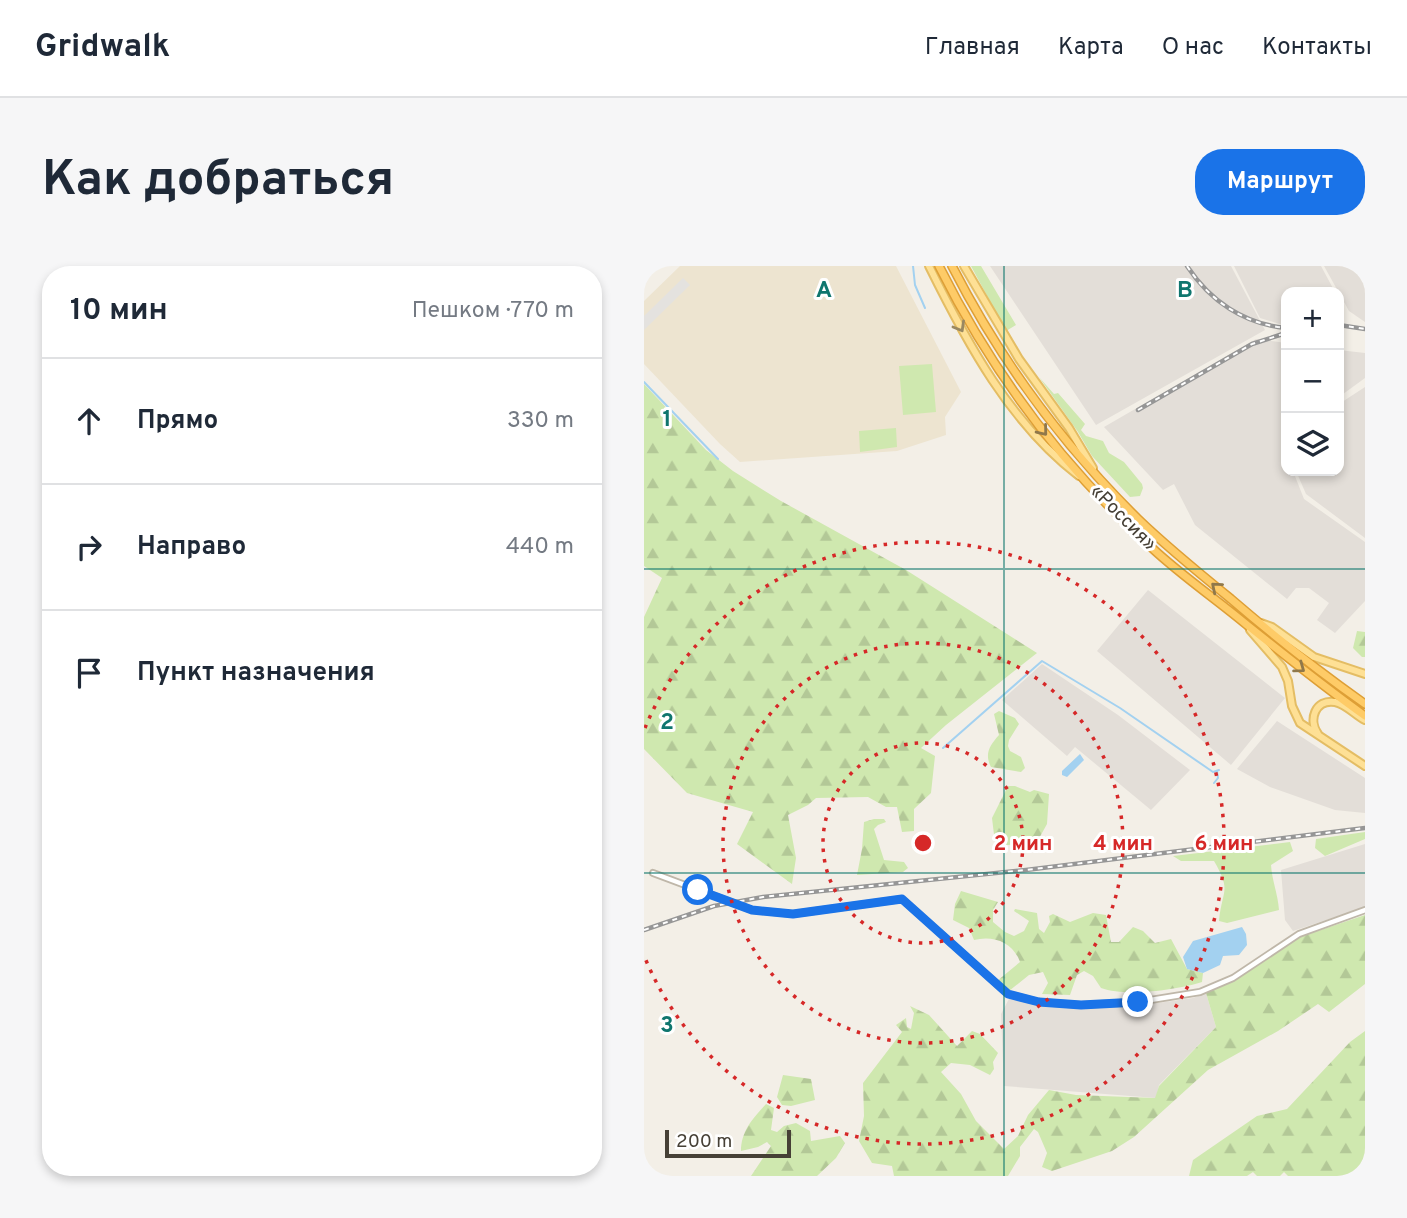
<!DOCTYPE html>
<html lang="ru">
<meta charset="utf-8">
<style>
:root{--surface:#fff;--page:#f6f6f7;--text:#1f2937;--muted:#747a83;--line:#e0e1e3;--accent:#1a73e8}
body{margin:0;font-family:Overpass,sans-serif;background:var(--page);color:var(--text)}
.controls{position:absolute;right:21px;top:21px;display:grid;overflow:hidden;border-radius:14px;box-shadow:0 4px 10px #0003}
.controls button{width:63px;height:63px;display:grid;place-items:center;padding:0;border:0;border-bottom:2px solid var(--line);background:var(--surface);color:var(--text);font:35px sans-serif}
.scale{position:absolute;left:21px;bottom:18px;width:126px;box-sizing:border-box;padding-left:7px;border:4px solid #464036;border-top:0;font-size:19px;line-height:24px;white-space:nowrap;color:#464036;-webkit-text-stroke:5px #fff;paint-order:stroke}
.stop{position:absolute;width:21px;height:21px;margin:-16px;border:5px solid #1a73e8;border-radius:50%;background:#fff}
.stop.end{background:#1a73e8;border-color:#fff;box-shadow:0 2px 7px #0008}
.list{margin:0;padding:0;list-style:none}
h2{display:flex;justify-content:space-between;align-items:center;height:91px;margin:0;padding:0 28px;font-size:30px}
h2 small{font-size:23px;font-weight:400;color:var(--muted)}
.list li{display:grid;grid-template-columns:46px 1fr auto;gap:21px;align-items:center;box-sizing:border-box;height:126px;padding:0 28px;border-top:2px solid var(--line)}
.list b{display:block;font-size:26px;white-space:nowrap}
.list em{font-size:23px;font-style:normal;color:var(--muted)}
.icon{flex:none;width:38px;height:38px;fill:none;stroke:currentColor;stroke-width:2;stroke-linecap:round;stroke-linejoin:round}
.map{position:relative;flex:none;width:721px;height:910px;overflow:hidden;border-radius:28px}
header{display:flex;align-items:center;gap:42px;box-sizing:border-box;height:98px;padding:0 35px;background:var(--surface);border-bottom:2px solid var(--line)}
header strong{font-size:33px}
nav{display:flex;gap:38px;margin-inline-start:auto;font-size:24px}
.intro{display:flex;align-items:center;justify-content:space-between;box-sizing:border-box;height:168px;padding:0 42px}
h1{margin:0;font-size:49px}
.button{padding:18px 32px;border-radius:28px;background:var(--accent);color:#fff;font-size:24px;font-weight:700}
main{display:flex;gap:42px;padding:0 42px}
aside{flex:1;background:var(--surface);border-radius:28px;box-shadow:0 4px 10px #0003}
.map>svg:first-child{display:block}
</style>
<header>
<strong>Gridwalk</strong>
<nav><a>Главная</a><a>Карта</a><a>О нас</a><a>Контакты</a></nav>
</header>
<div class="intro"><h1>Как добраться</h1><a class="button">Маршрут</a></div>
<main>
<aside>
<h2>10 мин<small>Пешком · 770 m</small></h2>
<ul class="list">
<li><svg class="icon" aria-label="ahead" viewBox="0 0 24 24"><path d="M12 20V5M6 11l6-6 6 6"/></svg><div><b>Прямо</b></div><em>330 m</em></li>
<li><svg class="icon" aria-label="right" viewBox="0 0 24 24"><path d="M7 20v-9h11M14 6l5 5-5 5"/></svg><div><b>Направо</b></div><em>440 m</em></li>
<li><svg class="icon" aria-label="arrive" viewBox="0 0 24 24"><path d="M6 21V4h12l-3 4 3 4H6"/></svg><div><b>Пункт назначения</b></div></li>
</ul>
</aside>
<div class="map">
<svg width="721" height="910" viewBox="0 0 721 910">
<defs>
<pattern id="forest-firs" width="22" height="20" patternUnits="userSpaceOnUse" patternTransform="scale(1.75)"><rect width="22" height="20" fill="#cfe8af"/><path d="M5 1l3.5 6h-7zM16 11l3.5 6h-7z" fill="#b3c897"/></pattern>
</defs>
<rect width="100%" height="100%" fill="#f3efe7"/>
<!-- industrial -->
<path fill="#e3ded8" d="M346,0H587L621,64L452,159Z
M590,0H677L691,26H642V60L616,52Z
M680,0H721V56L705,45Z
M612,73L642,77V169L637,173L642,187V205H649L660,233L721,276V335L691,367L673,354L685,337L665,322H652L643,333L551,259L530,218L519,224L460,161Z
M695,84L721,87V112L695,131Z
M721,121V272L662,228L652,205H695V138Z
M504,324L641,432L587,499L453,385Z
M398,398L474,449L546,504L507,544L431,481L423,490L358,434Z
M633,455L721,512V547L691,544L626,521L593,503Z
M721,578V641L649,665L641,654L637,604Z
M562,727L572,761L515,819L512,832L360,820L357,748L366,731L393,739L437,741L514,737L549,732Z"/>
<!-- education -->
<path fill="#ede4d0" d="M36,0H252L317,126L301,151L302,169L253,185L96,196L76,178L0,98V35Z"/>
<!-- green -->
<path fill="#cfe8af" d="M327,0H337L372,59L362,65Z
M288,98L292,146L259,149L255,100Z
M395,111L410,128L414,127L441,158L437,164L442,170L459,175L465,187L480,196L498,218L499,222L496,230L486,231L448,190L434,166Z
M252,162L253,181L216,186L215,165Z
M721,566V573L681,590L671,582L672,573Z
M646,576L649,585L627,599C628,615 634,628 635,644L583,657L575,655C578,623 588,626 570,595H537L529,590Z"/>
<!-- forest -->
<path fill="url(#forest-firs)" d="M0,118L62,184L89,205L137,235L262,304L393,387L302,459L277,482L291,490L287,527L270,543V565L258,566L253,541H242L224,531L172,532L164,539L144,549L152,592L148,618L93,578L109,546L43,527L0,483V351L18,312L0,300Z
M713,365L721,366V391H718L709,382Z
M355,445L371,452L375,458L365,474L364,480L366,485L377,491L381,502L377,506L347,501C340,488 346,479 355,469L350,448Z
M364,520H371L386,526L390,524L405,528L403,558L393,576L354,580L351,577L348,552Z
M230,553H240L242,556L234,559L230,563L240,594L260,596L264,602L259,606L213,609L218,583L220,556Z
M317,625L354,636L349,644V656L361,666L370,670L380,665L385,655L370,645L371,643L393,647L395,663L400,667L406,656L405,650L409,648L426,656L449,647L462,649L467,676H475L489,661L499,665L511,677L527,673L543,703L559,707L558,716C533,724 482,731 457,722L449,710L440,705L433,709L426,729L398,728L404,717L399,706L385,709L365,725L353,715L376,696C369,676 349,669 330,674L325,662L309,654L311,638Z
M721,649V718L685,746L674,738L634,765L564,804L490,871L468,885L408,905L398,901L403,887L394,866L390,863L376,881V890L364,910H250L248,900L228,897L215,875L220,850L219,817L258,766L252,759L262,752L263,761L267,763L270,747L266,740L285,749L313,780L328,765L336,768L354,787L349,796L350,803L346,809L326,799L307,797L297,806L317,828L332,855L360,883L374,870L384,849L405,824L432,829L511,832L515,820L572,761L562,727L590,714L653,672Z
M721,765V910H644L640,906L636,910H613L609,906L603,910H545L549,894L613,850L643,843L706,776Z
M139,809L167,813L171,834L147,840L138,839L133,831Z
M122,838L130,842L127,864L133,866L140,860L152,857L166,865L167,875L196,870L201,877L192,892L173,910H107L127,880L123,876L114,881L97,885C97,865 109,852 122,838Z"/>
<!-- parking -->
<path fill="#e4e2df" d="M39,12L46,19L0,64V50Z"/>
<!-- water -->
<path fill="#a3d1f0" d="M436,488L440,494L423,511L418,509V505Z
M598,661L602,668L603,679L595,689L579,690L576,699L559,707L543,703L539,691L549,675Z"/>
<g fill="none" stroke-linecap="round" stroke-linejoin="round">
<!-- stream -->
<path stroke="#a3d1f0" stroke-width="2" d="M269,0L271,19L281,42
M0,116L74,193
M299,482L398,395L476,442L569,506L575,504
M570,517L574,512L573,506"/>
<!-- minor casing -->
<g stroke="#bfb7a9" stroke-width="8">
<path id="minor" d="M9,607L108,644L149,648L258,633L364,728L395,736L437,739L494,736L556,726L589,712L655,668L721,644"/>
</g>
<!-- major casing -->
<g stroke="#e4bd64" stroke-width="10">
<path id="major" d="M285,0C323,77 366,157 435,210
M320,0L375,93L425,162L449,202
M617,357L628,361L670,391L721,408
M606,364L638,401L644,415L648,440L656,457L721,500
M674,468C664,454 671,433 691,436C702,438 711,449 721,454"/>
</g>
<!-- highway casing -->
<g stroke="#de9f36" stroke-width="10">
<path id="highway" d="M295,0C348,106 420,202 508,282C538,310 572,333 603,359C642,390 680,421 721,450
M308,0C356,94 419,179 494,253C523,281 555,307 587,333C630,370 674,405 721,438"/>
</g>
<!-- minor -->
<use href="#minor" stroke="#fff" stroke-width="4.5"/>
<!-- major -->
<use href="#major" stroke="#fee095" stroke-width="6"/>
<!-- highway -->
<use href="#highway" stroke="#fecb67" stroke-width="7"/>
<!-- rail casing -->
<g stroke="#969696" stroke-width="4.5">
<path id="rail" d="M543,0C566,35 600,58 642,62
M695,59L721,63
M494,144L608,78L642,67
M0,664L70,640L119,631L382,604L721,562"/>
</g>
<!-- rail -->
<use href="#rail" stroke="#fff" stroke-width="2" stroke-dasharray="5" stroke-linecap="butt"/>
</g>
<!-- one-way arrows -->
<defs><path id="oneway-chevron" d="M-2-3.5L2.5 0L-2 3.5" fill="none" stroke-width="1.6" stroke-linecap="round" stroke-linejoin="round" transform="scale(1.75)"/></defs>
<use stroke="#998861" href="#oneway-chevron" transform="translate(316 61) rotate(60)"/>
<g stroke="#90784a">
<use href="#oneway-chevron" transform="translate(399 165) rotate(51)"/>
<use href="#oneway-chevron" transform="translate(572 321) rotate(-140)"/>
<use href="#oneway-chevron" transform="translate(656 402) rotate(36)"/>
</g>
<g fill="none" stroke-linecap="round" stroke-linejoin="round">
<!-- route -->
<path stroke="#1a73e8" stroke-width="9" d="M54,624L108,644L149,648L258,633L364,728L395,736L437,739L494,736"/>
</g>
<!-- grid -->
<path fill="none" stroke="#0f766e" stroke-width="2" stroke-opacity="0.55" d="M360,0V910M0,303H721M0,607H721"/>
<!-- distance rings -->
<g fill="none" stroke="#d62828" stroke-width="3.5" stroke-dasharray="3.5 7">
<circle cx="279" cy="577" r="100"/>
<circle cx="279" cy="577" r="200"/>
<path d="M1 462A301 301 0 1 1 1 692"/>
</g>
<g text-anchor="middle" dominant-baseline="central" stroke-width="6" stroke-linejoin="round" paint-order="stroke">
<!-- street labels -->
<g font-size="19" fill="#464036" stroke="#fff">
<text transform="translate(479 252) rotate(45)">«Россия»</text>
</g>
</g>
<g font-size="23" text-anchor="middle" font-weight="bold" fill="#0f766e" stroke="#fff" stroke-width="6" stroke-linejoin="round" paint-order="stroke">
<text x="180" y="31">A</text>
<text x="541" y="31">B</text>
<text x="23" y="160">1</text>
<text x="23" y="463">2</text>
<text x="23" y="766">3</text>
</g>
<circle cx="279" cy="577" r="10" fill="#d62828" stroke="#fff" stroke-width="3.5"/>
<g font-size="21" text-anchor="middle" font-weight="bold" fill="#d62828" stroke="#fff" stroke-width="6" stroke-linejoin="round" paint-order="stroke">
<text x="379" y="584">2 мин</text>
<text x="479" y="584">4 мин</text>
<text x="580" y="584">6 мин</text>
</g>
</svg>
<div class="controls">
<button>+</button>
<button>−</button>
<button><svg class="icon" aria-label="layers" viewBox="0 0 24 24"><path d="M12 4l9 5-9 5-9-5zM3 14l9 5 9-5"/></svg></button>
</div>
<div class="scale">200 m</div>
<div class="stop" style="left:54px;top:624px"></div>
<div class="stop end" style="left:494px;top:736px"></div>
</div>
</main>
